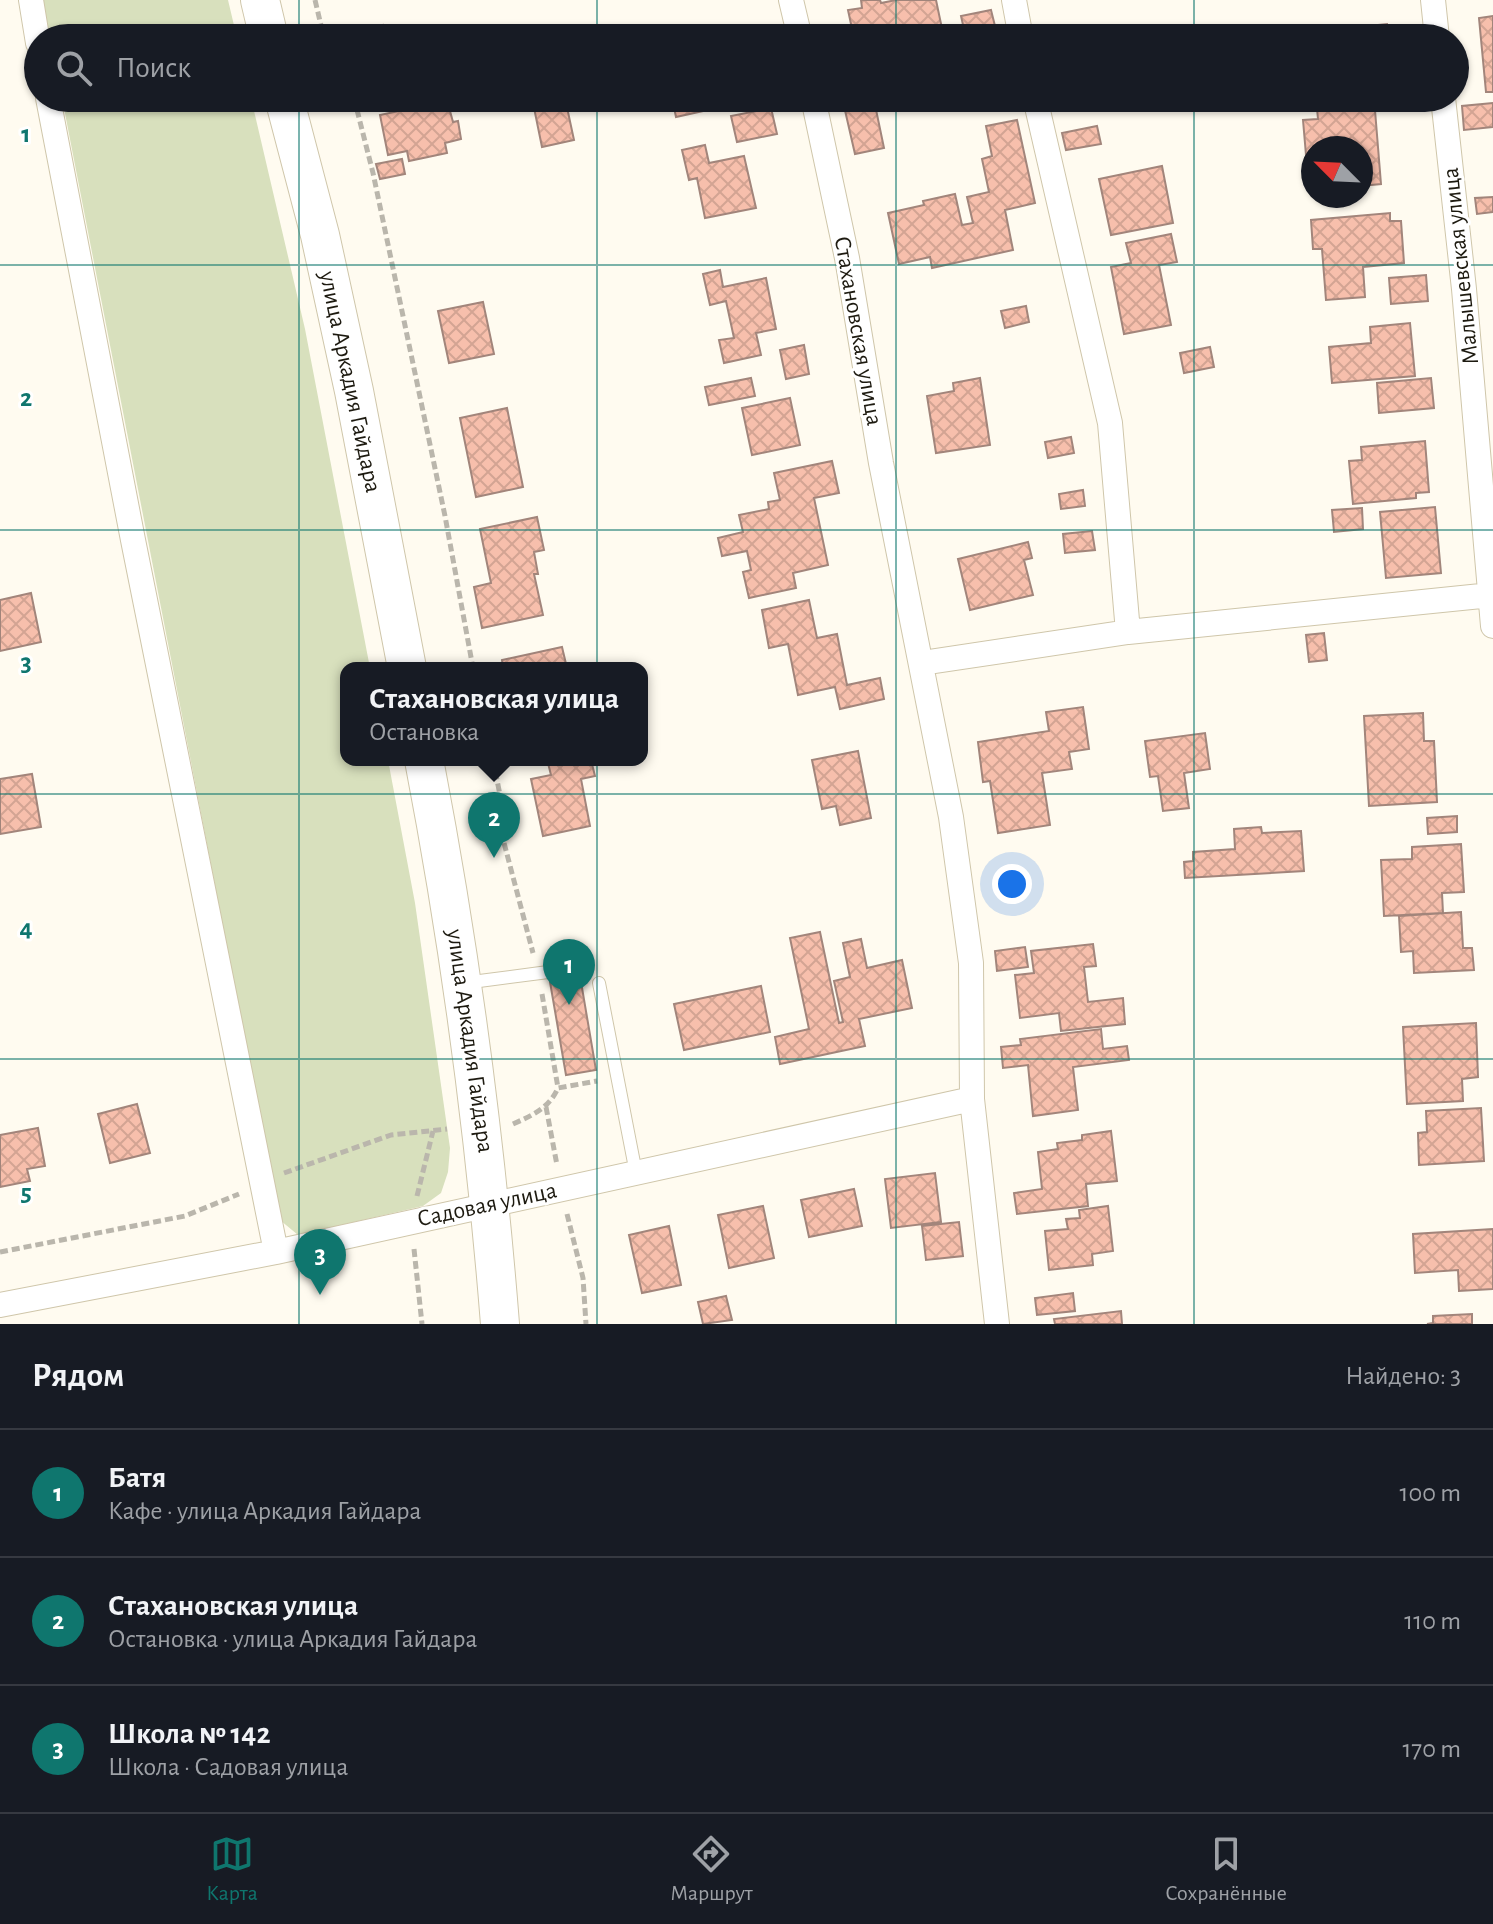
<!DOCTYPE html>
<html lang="ru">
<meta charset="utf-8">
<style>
:root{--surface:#171b24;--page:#20242c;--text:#f1f3f6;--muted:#9ea1a6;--line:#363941;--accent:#0f766e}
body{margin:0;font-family:"Alegreya Sans",sans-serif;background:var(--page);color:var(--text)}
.compass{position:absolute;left:1301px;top:136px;width:72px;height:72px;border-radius:50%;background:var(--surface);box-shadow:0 2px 6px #0004;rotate:294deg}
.you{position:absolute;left:1012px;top:884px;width:28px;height:28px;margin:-20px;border:6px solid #fff;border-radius:50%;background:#1a73e8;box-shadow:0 0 0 12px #1a73e833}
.badge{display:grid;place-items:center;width:52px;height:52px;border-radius:50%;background:var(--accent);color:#fff;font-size:26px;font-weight:700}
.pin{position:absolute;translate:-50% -66px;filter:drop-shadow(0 2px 4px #0008)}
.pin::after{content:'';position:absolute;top:42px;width:28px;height:24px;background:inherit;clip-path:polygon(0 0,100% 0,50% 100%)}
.popup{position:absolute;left:340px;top:662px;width:308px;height:104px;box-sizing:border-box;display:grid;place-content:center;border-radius:16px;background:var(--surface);filter:drop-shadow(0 2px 6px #0005);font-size:26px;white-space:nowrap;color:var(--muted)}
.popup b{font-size:30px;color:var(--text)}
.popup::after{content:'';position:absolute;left:50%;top:100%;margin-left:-16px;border:16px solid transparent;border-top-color:var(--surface)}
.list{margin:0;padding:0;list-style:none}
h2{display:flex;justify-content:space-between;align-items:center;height:104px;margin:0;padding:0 32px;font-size:34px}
h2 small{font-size:26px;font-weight:400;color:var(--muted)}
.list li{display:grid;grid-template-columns:52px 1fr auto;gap:24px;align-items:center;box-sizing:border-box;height:128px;padding:0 32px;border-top:2px solid var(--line)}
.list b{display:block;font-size:30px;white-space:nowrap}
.list p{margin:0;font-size:26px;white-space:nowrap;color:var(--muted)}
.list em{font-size:26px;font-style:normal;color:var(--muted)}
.icon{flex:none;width:44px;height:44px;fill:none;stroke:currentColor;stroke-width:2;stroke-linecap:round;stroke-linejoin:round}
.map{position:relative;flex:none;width:1493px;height:1324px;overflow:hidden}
.search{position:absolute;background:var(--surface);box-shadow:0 2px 6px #0004;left:24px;right:24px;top:24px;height:88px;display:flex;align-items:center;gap:20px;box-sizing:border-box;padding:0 28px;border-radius:44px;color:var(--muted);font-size:30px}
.sheet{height:488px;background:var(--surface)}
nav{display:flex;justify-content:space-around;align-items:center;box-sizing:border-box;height:112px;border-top:2px solid var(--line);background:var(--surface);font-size:22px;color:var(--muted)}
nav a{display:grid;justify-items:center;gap:4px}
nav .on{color:var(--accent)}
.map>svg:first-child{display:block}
</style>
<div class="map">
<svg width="1493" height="1324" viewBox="0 0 1493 1324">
<defs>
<pattern id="building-cross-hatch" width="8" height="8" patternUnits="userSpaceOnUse" patternTransform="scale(2)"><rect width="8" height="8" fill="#f7bfac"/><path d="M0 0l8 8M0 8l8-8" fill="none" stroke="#d3a493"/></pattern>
</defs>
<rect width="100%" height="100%" fill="#fffbf0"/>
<!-- grass -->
<path fill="#d8e0bd" d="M43,0H228L237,38H50Z
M62,98H251L305,329L370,668H346V760H388L415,903L450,1148L448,1172L441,1193L423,1206L298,1235L280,1220Z"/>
<!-- building -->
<path fill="url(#building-cross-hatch)" stroke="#a2857b" stroke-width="2" d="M861,0H880L881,3L896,0H936L944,38H854L848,10L862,8Z
M991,10L998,38H966L961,16Z
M1493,16V92H1486L1479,18Z
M1387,24L1389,38H1329V30Z
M383,25L386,38H354L353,30Z
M396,98H458L461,109L450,111L453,122L458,121L461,139L445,143L447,153L409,161L407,151L388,155L380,115L399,111Z
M532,98H565L574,140L542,147Z
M672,98H724L726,106L676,117Z
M919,98H937L939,105L921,109Z
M1316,98H1374L1381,184L1361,186V148H1313V190H1309L1303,120L1318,119Z
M874,100L884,148L855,154L844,106Z
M1493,103V127L1464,130L1462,106Z
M771,108L777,134L737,142L731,116Z
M1017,120L1035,203L1005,210L1013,250L932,268L930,257L899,264L888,213L924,205L923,201L955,194L962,225L973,223L967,197L989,192L982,159L992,156L986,126Z
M1097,126L1101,144L1066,150L1062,133Z
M705,145L709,163L744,156L756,208L705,218L697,178L689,180L682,150Z
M402,159L405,174L380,179L376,164Z
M1162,166L1173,223L1111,235L1099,179Z
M1493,197V212L1477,214L1475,198Z
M1390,213V221H1401L1404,263L1363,267L1365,297L1326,300L1322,249H1313L1311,220Z
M1171,234L1177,262L1159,265L1171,325L1124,334L1111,267L1131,263L1126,243Z
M720,270L723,287L766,278L776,329L756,333L761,355L724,363L719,340L734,338L726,301L710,305L703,274Z
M1426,275L1428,301L1391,304L1389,278Z
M483,302L494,354L449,363L438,311Z
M1026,306L1029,322L1005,328L1001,311Z
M1410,323L1415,376L1332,383L1329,347L1371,343L1370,327Z
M804,345L809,374L786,379L780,350Z
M1210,347L1214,367L1184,373L1180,353Z
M751,378L755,396L709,405L705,387Z
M980,378L990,445L936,453L927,396L954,391L953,383Z
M1431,378L1434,408L1379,413L1377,383Z
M790,398L800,445L752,455L742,408Z
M507,408L523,487L476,497L460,418Z
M1071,437L1074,453L1048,458L1045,442Z
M1425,441L1429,492L1416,493V498L1353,504L1349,461L1362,460L1361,447Z
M832,461L839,493L814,498L828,565L793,573L796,588L749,598L743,572L751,570L747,551L722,556L718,538L743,532L739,515L769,509L768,502L780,500L774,473Z
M1083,490L1085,506L1061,509L1059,494Z
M1435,507L1441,573L1386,578L1380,512Z
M1362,508L1363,529L1334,532L1332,510Z
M537,517L544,550L534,552L538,574H534L543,615L482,628L474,587L491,583L480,529Z
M1092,531L1095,550L1065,553L1063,534Z
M1028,542L1032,558L1024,560L1033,595L970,610L958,559Z
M31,593L41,642L0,651V600Z
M809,600L817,638L837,634L847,685L880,678L884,699L840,709L835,687L798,695L788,644L769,648L762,610Z
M1324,633L1327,660L1309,662L1306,635Z
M562,647L567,668H503L502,660Z
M1083,707L1089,749L1069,752L1072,769L1042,773L1050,825L998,833L990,781L983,782L978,742L1049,731L1046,712Z
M1423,713L1424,741H1434L1437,802L1369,806L1364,716Z
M1205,733L1210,769L1184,773L1189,808L1163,811L1158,776L1150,777L1145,741Z
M858,751L871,818L840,825L836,806L822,809L812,760Z
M564,760H591L595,776L581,779L590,826L543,836L531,779L551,775L548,763Z
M32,774L41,827L0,834V779Z
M1457,816V832L1428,834L1427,818Z
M1261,827L1262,833L1301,831L1304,871L1185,878L1184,862L1193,861V852L1235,849L1234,829Z
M1461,844L1464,892L1442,893L1443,913L1384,916L1381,860L1412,859V847Z
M1461,912L1463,948H1472L1474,970L1414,973L1413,951L1401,952L1399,916Z
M820,932L839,1023L843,1022L834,981L850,977L843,943L861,939L867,968L902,960L912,1008L859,1019L865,1046L780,1064L775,1037L809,1029L790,938Z
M1093,944L1096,966L1084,967L1088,1002L1123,998L1125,1024L1061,1031L1059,1013L1020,1018L1015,975L1034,973L1031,951Z
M1025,947L1028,967L997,971L995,951Z
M580,976L596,1070L566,1075L550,982Z
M761,986L770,1032L684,1050L674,1004Z
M1476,1023L1478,1077L1462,1079L1463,1101L1407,1104L1403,1027Z
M1101,1029L1103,1049L1127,1046L1129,1060L1073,1067L1078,1110L1033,1116L1028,1065L1003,1068L1001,1047L1021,1045L1020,1039Z
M137,1104L150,1153L110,1163L98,1114Z
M1481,1108L1484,1161L1419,1165L1418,1133L1427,1132L1426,1111Z
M38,1128L45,1166L27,1169L30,1181L0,1187V1135Z
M1111,1131L1117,1181L1086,1184L1088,1206L1017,1214L1014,1193L1042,1189L1038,1152L1058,1149L1057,1143L1082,1140V1135Z
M935,1173L941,1222L891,1228L885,1179Z
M854,1189L862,1226L809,1237L801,1200Z
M763,1206L774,1258L729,1268L718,1215Z
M1108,1206L1113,1251L1092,1254L1093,1265L1049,1270L1045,1231L1068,1229L1066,1219L1080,1218L1079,1210Z
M959,1222L963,1256L926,1260L922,1226Z
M669,1226L681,1285L642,1293L629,1235Z
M1493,1229V1289L1459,1291L1458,1270L1415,1273L1413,1234Z
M1073,1293L1075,1311L1037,1315L1035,1298Z
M726,1296L732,1320L703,1324L698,1302Z
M1121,1311L1122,1324H1055L1054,1319Z
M1472,1314V1324H1427L1433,1323V1316Z"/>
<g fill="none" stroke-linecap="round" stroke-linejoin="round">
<!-- service casing -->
<g stroke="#cfc6aa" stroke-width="14">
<path id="service" d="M464,983L548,972
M599,983L636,1173"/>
</g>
<!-- minor casing -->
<g stroke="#cfc6aa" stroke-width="26">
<path id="minor" d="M31,0L38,43
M791,0L800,38
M1014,0L1021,38
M1433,0L1437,38
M48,98L133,540L276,1252
M813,98L847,258L881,463L951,817L971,963L972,1099L997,1324
M1035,98L1110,423L1128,632
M1443,98L1464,289L1493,626
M922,663L1128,632L1491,595
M0,1305L276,1252L972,1099"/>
</g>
<!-- primary casing -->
<g stroke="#cfc6aa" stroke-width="40">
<path id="primary" d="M260,0L269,38
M284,98L320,235L354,391L407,668
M424,760C460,947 485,1134 500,1324"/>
</g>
<!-- path -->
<path stroke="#bab6ac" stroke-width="5" stroke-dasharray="8 4" stroke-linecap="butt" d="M315,0L324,38
M354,98L373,173L445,516L473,668
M493,760L500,795L503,839L533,953
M542,994L558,1088L597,1081
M546,1107L557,1165
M513,1124C533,1115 549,1108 558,1088
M284,1173L391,1135L447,1129
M417,1196L433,1131
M567,1214L583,1278L586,1324
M414,1249L422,1324
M0,1252L185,1216L239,1194"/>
<!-- service -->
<use href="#service" stroke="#fff" stroke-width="12"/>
<!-- minor -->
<use href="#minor" stroke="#fff" stroke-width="24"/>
<!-- primary -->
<use href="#primary" stroke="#fff" stroke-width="38"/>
</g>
<!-- grid -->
<path fill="none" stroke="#0f766e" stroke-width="2" stroke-opacity="0.55" d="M299,0V38M597,0V38M896,0V38M1194,0V38M299,98V1324M597,98V1324M896,98V1324M1194,98V1324M0,265H1493M0,530H1493M0,794H1493M0,1059H1493"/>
<g text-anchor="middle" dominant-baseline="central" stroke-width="6" stroke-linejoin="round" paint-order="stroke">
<!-- street labels -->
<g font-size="24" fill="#1d1a10" stroke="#fff">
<text transform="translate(1461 266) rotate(-96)">Малышевская улица</text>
<text transform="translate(858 331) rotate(80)">Стахановская улица</text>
<text transform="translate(350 382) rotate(78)">улица Аркадия Гайдара</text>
<text transform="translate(470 1041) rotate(82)">улица Аркадия Гайдара</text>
<text transform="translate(487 1205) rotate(-12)">Садовая улица</text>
</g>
</g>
<g font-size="26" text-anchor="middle" font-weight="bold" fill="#0f766e" stroke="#fff" stroke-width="6" stroke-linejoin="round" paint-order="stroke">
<text x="26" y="142">1</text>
<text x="26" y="406">2</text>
<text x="26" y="671">3</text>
<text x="26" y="936">4</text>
<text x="26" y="1201">5</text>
</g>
</svg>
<svg class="compass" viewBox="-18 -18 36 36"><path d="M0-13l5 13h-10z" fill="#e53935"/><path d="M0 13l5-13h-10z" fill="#9ea1a6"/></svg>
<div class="you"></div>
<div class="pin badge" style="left:569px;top:1005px">1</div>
<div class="pin badge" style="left:494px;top:858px">2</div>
<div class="popup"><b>Стахановская улица</b>Остановка</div>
<div class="pin badge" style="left:320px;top:1295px">3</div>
<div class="search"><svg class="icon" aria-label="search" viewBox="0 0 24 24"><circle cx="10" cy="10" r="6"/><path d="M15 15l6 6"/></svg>Поиск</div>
</div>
<section class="sheet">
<h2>Рядом<small>Найдено: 3</small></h2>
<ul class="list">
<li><span class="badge">1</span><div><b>Батя</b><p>Кафе · улица Аркадия Гайдара</p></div><em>100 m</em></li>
<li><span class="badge">2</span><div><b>Стахановская улица</b><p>Остановка · улица Аркадия Гайдара</p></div><em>110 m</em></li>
<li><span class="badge">3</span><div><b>Школа № 142</b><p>Школа · Садовая улица</p></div><em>170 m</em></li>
</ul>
</section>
<nav>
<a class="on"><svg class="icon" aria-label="map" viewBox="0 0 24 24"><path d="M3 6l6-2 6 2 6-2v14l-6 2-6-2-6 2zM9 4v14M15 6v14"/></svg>Карта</a>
<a><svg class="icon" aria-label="directions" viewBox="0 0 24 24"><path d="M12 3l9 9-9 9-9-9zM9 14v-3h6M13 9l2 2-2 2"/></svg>Маршрут</a>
<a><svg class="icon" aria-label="saved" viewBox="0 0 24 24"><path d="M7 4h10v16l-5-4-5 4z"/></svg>Сохранённые</a>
</nav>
